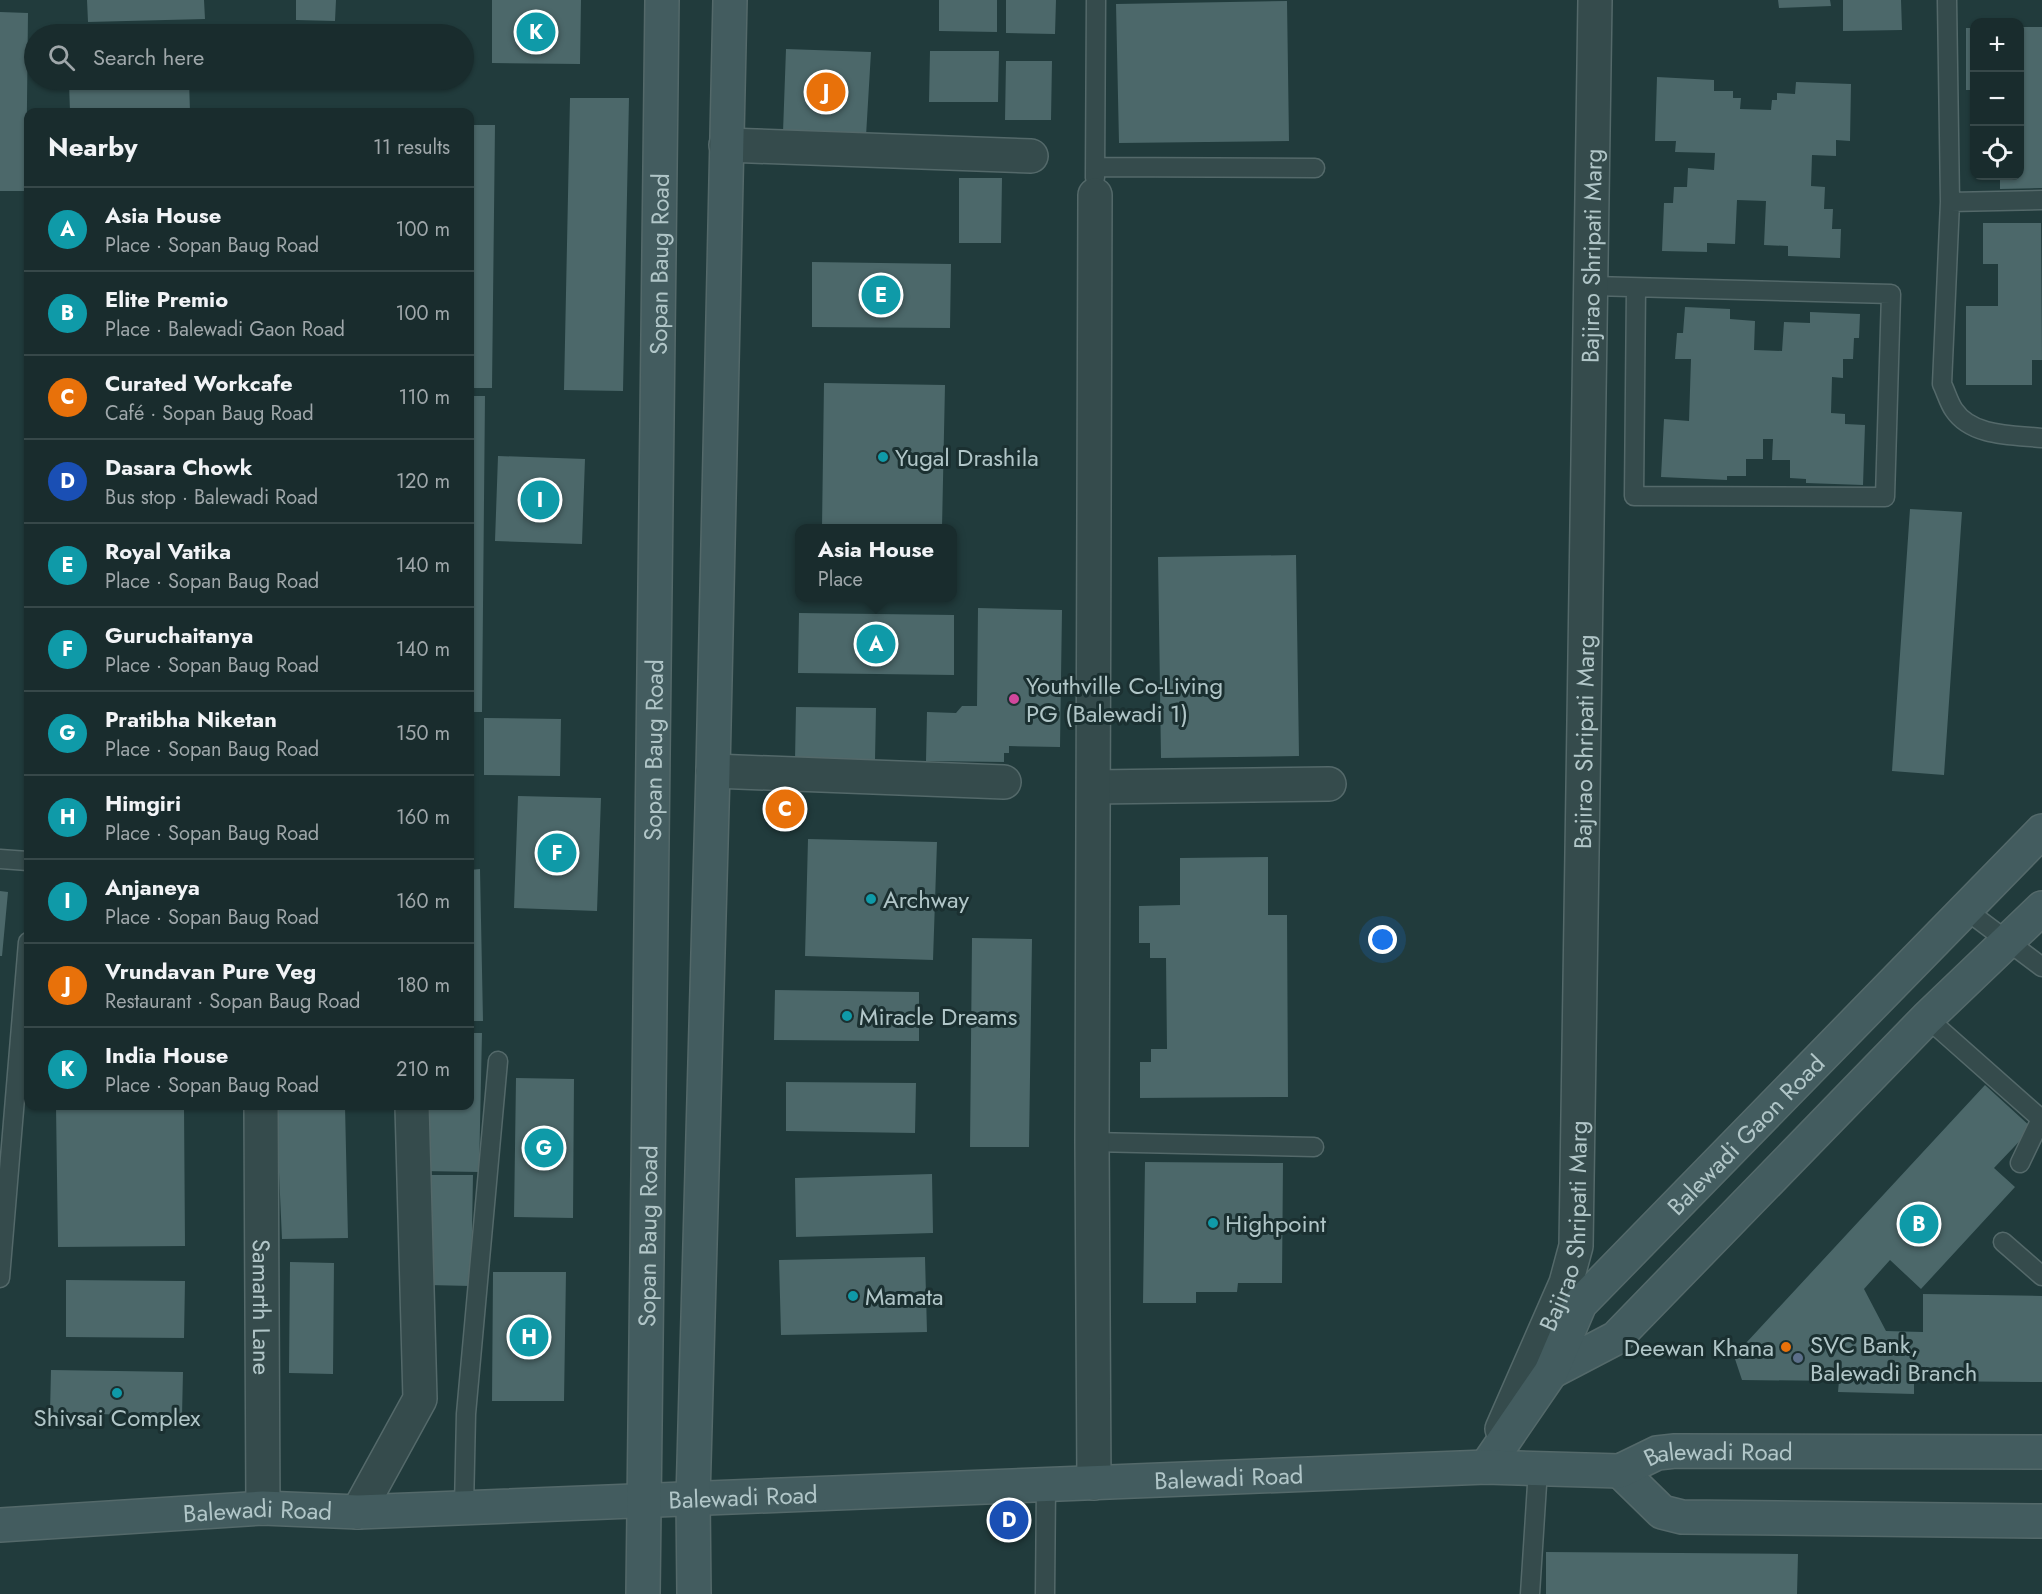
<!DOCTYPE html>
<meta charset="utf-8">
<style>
:root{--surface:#192c2d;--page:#263839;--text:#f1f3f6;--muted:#9fa7aa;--line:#374849;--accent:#8c9099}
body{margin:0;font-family:Jost,sans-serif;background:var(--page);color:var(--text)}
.controls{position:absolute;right:18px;top:18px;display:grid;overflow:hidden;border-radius:12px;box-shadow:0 2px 4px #0004}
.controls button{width:54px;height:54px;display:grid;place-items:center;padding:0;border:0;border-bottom:2px solid var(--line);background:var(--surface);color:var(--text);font:30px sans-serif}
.you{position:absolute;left:1383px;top:940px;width:21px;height:21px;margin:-15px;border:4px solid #fff;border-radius:50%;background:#1a73e8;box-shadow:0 0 0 9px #1a73e833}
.badge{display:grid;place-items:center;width:39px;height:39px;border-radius:50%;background:var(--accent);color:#fff;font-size:20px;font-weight:700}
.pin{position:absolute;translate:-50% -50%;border:3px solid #fff;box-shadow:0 2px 6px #0006}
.popup{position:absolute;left:795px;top:524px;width:162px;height:78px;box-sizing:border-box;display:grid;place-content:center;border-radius:12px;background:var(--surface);filter:drop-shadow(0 2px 4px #0005);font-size:20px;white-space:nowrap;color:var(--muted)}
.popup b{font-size:22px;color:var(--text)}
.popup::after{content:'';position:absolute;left:50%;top:100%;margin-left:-12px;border:12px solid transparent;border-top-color:var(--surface)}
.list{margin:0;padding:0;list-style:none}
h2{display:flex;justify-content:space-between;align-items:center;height:78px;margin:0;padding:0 24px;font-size:26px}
h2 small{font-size:20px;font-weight:400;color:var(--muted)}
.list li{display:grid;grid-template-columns:39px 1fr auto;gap:18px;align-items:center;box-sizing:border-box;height:84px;padding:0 24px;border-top:2px solid var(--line)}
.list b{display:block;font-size:22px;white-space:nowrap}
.list p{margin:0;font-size:20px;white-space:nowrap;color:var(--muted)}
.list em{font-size:20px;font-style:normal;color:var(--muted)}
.icon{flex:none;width:33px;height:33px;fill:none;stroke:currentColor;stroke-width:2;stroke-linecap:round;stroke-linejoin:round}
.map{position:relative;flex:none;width:2042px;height:1594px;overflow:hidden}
.search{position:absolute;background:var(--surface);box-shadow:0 2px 4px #0004;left:24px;top:24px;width:450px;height:66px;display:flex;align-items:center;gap:15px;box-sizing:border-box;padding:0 21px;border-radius:33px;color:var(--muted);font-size:22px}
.panel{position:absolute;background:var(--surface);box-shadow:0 2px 4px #0004;left:24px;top:108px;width:450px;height:1002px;border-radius:12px}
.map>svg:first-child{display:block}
</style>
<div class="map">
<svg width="2042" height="1594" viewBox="0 0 2042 1594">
<rect width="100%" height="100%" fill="#213b3c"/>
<!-- building -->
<path fill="#4c686a" d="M87,0H204L205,19L88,22Z
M296,0H336L335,21L296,20Z
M492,0H581L580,64L492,63Z
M939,0H997V32L939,31Z
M1006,0H1056L1055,34L1006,33Z
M1778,0H1830L1831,6L1779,8Z
M1843,0H1901L1902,30L1843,31Z
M1287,1L1289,141L1119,143L1116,4Z
M0,12L28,13L26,191H0Z
M2020,27H2042V188L2000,189V176H2020Z
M1966,28H1974V90H1966Z
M786,49L871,52L866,136L783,132Z
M930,51H999L998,102H929Z
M1006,61H1052L1051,120H1005Z
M1657,77L1714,80V91H1733V98H1741L1740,109L1771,110L1772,100H1777V93L1795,94L1796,82L1851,84L1850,141L1836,140V156L1812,155L1811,186L1825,187L1824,209H1833L1832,229H1841L1840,258L1788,256V246L1764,245L1766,201L1737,200L1735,244L1707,243V252L1662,251L1664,203H1673L1674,187H1687L1688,168L1714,170L1715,153L1675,152L1676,141H1655Z
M125,80H189L190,112H70L69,83L125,82Z
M570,98H629L623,391L564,390Z
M470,125H495L492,388H470Z
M959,178H1002L1001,243H959Z
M1983,223H2041L2042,360H2032V385H1966V306H1998V264H1983Z
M812,262L951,264L950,328L812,327Z
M1685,307L1730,309V319L1755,321L1754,350L1782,351L1784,322L1810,323V312L1860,314L1859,338H1854L1853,359H1843V378L1832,377L1831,413L1845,414V424L1865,425L1863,485L1806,483V479L1790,478V460H1772L1773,439H1763V459H1746V476H1727V480L1661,477L1664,419L1689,421L1691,359H1675L1677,333H1683Z
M824,383L945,385L942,528H822Z
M470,396H485L482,712H470Z
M498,456L585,459L582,544L495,541Z
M1910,509L1962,512L1944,775L1892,771Z
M1296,555L1299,756L1161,758L1158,557Z
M978,608L1062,610L1060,747L1009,746V753H1004V762L926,761L927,712L956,713L962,706H977Z
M799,613L954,615V675L798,673Z
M796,707L876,708L875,760H795Z
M484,718L561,719L560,776L484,775Z
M470,721H473L472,785H470Z
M773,792L798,793L797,825L771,824Z
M518,796L601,798L597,911L514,908Z
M808,839L937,842L933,960L805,956Z
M1268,857V915H1287L1288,1097L1140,1098V1062H1151V1049H1167L1166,958H1150V943H1139V906L1180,905V858Z
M480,869L483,1021H470V870Z
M0,891L8,892L2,956H0Z
M972,938L1032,939L1029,1147H970Z
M775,990L919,992V1041L774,1040Z
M470,1033H482L479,1172L422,1171L423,1106H470Z
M516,1078L574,1079L573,1218L514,1217Z
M786,1082L916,1083L915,1133L786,1131Z
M1985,1085L2032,1128L1994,1168L2015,1187L1921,1289L1890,1260L1864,1289L1886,1331L1923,1332V1294L2042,1296V1382L1914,1381V1394L1838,1392L1839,1381L1742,1380L1734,1356Z
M56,1106H184L185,1246L58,1247Z
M276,1106H345L348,1238L282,1239Z
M1145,1162L1283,1163L1282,1283H1238L1237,1292H1196V1303H1143Z
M932,1174L933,1233L796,1237L795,1178Z
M429,1175H473L471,1286L428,1285Z
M925,1257L927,1332L781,1335L779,1260Z
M290,1262L334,1263L333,1374L289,1373Z
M493,1272H566L564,1401H492Z
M66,1280L185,1281L184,1338L66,1337Z
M51,1370L183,1372L182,1416L50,1413Z
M1546,1552L1798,1554L1797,1594H1546Z"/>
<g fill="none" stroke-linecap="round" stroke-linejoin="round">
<!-- lane casing -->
<g stroke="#54696a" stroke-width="21">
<path id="lane" d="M1947,0L1950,202
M1095,167L1315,168
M1095,178L1096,0
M2042,200L1950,202L1942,384C1946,392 1949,403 1954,410C1972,437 2013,435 2042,438
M1593,286L1891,294L1885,497L1634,496L1636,288
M0,859L28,861
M1966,910L2042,967
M1927,1018L2041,1119L2020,1163
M1092,1142L1314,1147
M2003,1242L2042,1276
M0,1278L28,942
M464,1508L466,1414L498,1061
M1045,1594L1046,1485
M1530,1594L1538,1469"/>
</g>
<!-- street casing -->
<g stroke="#54696a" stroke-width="36">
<g id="street">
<path d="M726,145L1031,156"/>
<path d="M713,771L1004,782"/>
<path d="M1094,787L1329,784"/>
<path id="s1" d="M261,1106L263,1508"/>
<path id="s2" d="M1502,1429L1566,1283L1576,1246L1595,0"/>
<path d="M1094,1483L1092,1142L1095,195"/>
<path d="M358,1512L420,1399L412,1106"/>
</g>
</g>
<!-- secondary casing -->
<g stroke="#54696a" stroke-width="36">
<g id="secondary">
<path d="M1551,1372L1616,1338L1927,1018L2042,908"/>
<path id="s3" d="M1486,1467L1551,1372L1580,1304L2042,831"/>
<path d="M1620,1471L1662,1512L1682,1517L2042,1521"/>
<path id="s4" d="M0,1525L263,1508L358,1512L1486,1467L1620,1471L1657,1453L1675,1451L2042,1452"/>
<path id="s5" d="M643,1594L662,0"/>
<path d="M694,1594L693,1499L713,771L730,0"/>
</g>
</g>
<!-- lane -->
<use href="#lane" stroke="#354b4c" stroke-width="18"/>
<!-- street -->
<use href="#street" stroke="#354b4c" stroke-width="33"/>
<!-- secondary -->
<use href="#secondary" stroke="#435c5f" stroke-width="33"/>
</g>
<!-- markers -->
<g fill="#0f9aa8" stroke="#1b3031" stroke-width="2">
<circle cx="883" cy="457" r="6"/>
<circle cx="871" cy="899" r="6"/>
<circle cx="847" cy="1016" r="6"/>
<circle cx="1213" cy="1223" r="6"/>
<circle cx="853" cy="1296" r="6"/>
<circle cx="117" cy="1393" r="6"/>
</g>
<circle fill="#d1479c" stroke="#1b3031" stroke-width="2" cx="1014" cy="699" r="6"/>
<circle fill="#e8710a" stroke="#1b3031" stroke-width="2" cx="1786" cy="1347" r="6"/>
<circle fill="#5c6f8a" stroke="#1b3031" stroke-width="2" cx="1798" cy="1358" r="6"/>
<g text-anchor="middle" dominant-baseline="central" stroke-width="6" stroke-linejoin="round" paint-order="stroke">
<!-- street labels -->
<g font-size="24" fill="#b1c6c8" stroke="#1b3031">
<text stroke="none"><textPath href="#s2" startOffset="1188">Bajirao Shripati Marg</textPath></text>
<text stroke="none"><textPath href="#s5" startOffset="1330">Sopan Baug Road</textPath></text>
<text stroke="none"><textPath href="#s2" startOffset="702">Bajirao Shripati Marg</textPath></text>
<text stroke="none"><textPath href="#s5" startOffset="844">Sopan Baug Road</textPath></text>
<text stroke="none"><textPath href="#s3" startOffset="426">Balewadi Gaon Road</textPath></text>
<text stroke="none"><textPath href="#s2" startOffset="216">Bajirao Shripati Marg</textPath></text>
<text stroke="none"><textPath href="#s5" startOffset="358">Sopan Baug Road</textPath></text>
<text stroke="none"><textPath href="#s1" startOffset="201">Samarth Lane</textPath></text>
<text stroke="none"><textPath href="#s4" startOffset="1724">Balewadi Road</textPath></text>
<text stroke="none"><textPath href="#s4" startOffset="1230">Balewadi Road</textPath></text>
<text stroke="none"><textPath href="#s4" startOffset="744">Balewadi Road</textPath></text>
<text stroke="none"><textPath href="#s4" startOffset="258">Balewadi Road</textPath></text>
</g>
<!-- poi labels -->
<g font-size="24" fill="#b1c6c8" stroke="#1b3031" text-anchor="start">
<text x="895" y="457">Yugal Drashila</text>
<text x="1026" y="685">Youthville Co-Living<tspan x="1026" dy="28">PG (Balewadi 1)</tspan></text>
<text x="883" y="899">Archway</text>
<text x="859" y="1016">Miracle Dreams</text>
<text x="1225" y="1223">Highpoint</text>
<text x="865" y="1296">Mamata</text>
<text x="1810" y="1344">SVC Bank,<tspan x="1810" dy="28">Balewadi Branch</tspan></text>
<text x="1774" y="1347" text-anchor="end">Deewan Khana</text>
<text x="117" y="1417" text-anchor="middle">Shivsai Complex</text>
</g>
</g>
</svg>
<div class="controls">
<button>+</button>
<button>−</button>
<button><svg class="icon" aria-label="locate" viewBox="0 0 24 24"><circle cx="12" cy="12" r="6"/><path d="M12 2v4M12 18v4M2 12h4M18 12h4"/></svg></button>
</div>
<div class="you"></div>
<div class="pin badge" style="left:876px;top:644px;background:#0f9aa8">A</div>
<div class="popup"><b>Asia House</b>Place</div>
<div class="pin badge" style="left:1919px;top:1224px;background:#0f9aa8">B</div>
<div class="pin badge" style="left:785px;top:809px;background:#e8710a">C</div>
<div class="pin badge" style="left:1009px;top:1520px;background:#1a4fb4">D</div>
<div class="pin badge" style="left:881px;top:295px;background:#0f9aa8">E</div>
<div class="pin badge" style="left:557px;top:853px;background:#0f9aa8">F</div>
<div class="pin badge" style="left:544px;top:1148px;background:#0f9aa8">G</div>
<div class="pin badge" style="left:529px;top:1337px;background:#0f9aa8">H</div>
<div class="pin badge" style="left:540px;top:500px;background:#0f9aa8">I</div>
<div class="pin badge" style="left:826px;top:92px;background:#e8710a">J</div>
<div class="pin badge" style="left:536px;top:32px;background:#0f9aa8">K</div>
<div class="search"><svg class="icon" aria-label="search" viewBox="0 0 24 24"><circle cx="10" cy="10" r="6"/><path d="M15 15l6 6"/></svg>Search here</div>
<section class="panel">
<h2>Nearby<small>11 results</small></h2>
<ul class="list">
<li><span class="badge" style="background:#0f9aa8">A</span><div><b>Asia House</b><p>Place · Sopan Baug Road</p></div><em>100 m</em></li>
<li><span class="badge" style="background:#0f9aa8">B</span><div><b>Elite Premio</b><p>Place · Balewadi Gaon Road</p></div><em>100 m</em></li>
<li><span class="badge" style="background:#e8710a">C</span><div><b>Curated Workcafe</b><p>Café · Sopan Baug Road</p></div><em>110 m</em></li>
<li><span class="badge" style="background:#1a4fb4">D</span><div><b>Dasara Chowk</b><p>Bus stop · Balewadi Road</p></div><em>120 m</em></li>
<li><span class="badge" style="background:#0f9aa8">E</span><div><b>Royal Vatika</b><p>Place · Sopan Baug Road</p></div><em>140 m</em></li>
<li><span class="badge" style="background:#0f9aa8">F</span><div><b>Guruchaitanya</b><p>Place · Sopan Baug Road</p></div><em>140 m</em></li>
<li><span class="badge" style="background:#0f9aa8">G</span><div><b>Pratibha Niketan</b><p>Place · Sopan Baug Road</p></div><em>150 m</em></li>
<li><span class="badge" style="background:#0f9aa8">H</span><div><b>Himgiri</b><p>Place · Sopan Baug Road</p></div><em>160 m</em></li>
<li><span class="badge" style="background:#0f9aa8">I</span><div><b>Anjaneya</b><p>Place · Sopan Baug Road</p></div><em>160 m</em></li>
<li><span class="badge" style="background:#e8710a">J</span><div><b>Vrundavan Pure Veg</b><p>Restaurant · Sopan Baug Road</p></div><em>180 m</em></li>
<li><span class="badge" style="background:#0f9aa8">K</span><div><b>India House</b><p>Place · Sopan Baug Road</p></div><em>210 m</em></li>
</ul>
</section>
</div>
